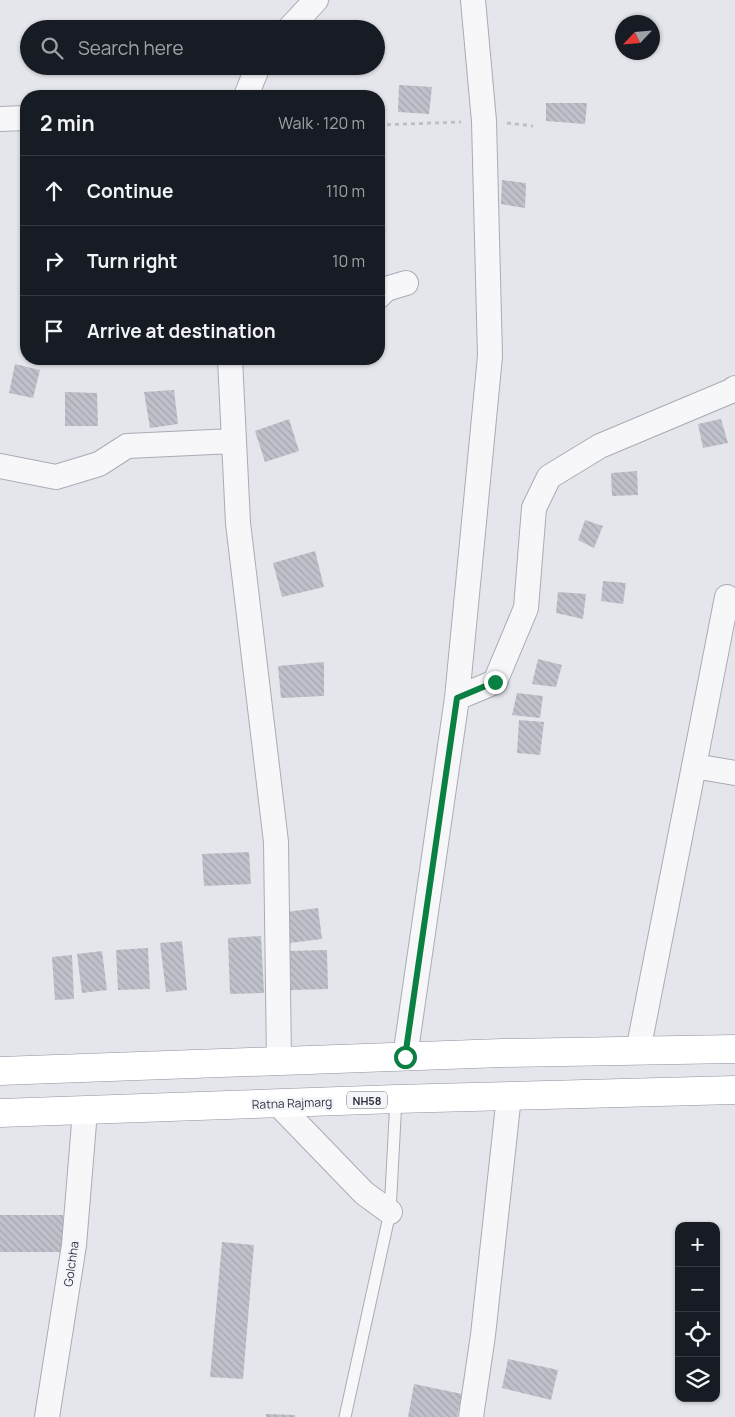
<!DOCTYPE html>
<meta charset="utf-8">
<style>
:root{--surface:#171b24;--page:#20242c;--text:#f1f3f6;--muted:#9ea1a6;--line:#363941}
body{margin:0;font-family:Manrope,sans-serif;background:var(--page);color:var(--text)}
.controls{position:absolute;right:15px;bottom:15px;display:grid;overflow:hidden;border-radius:10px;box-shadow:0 1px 4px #0004}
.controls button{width:45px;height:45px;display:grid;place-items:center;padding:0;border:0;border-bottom:1px solid var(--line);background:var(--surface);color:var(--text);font:25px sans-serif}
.compass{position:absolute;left:615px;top:15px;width:45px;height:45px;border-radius:50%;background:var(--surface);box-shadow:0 1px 4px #0004;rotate:244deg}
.stop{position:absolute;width:15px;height:15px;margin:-11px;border:4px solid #0b8043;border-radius:50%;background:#fff}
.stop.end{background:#0b8043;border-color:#fff;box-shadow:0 1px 5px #0008}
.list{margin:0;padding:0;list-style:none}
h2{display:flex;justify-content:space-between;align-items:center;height:65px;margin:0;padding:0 20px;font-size:21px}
h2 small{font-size:16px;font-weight:400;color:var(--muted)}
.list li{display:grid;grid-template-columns:32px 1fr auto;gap:15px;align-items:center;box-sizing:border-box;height:70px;padding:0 20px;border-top:1px solid var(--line)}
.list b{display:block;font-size:19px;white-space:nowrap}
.list em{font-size:16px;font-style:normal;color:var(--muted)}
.icon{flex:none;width:28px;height:28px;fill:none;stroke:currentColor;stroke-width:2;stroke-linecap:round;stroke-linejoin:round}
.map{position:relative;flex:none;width:735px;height:1417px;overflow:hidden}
.search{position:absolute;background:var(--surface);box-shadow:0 1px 4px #0004;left:20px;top:20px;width:365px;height:55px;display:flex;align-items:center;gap:12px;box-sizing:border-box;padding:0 18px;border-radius:28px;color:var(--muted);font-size:19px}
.panel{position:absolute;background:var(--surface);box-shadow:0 1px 4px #0004;left:20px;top:90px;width:365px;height:275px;border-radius:20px}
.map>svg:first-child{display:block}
</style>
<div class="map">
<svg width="735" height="1417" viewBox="0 0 735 1417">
<defs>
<pattern id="building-back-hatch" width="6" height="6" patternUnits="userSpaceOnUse" patternTransform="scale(1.25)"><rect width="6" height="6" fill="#bfc1ca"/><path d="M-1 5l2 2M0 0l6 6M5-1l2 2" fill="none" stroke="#a4a6af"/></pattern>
</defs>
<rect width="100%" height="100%" fill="#e4e6eb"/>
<!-- building -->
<path fill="url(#building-back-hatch)" d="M399,85L432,87L429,114L398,112Z
M546,103H587L585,124L546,121Z
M502,180L526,183L525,208L501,204Z
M15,364L40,370L33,398L9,393Z
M174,390L178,424L150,428L144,392Z
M65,392L97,393L98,426H65Z
M289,419L299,451L265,462L255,431Z
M721,419L728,443L703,448L698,424Z
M637,471L638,495L612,496L611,473Z
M585,520L603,526L594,548L578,540Z
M315,551L324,587L282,597L273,563Z
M603,581L626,583L623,604L601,601Z
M558,592L586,594L583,619L556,613Z
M538,659L562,665L556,687L532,684Z
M324,662V696L281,698L278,666Z
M517,693L543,696L540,718L512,715Z
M519,720L544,722L540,755L517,753Z
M249,852L251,884L204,886L202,854Z
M318,908L322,939L290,943L286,912Z
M261,936L264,993L230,994L228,938Z
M182,941L187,990L166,992L160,943Z
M148,948L150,989L118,990L116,950Z
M327,950L328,989L291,990L289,951Z
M102,951L107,990L82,993L77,954Z
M72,955L74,999L55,1000L52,957Z
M0,1215H63V1252H0Z
M222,1242L254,1245L243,1379L210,1377Z
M508,1359L558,1370L551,1400L502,1388Z
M414,1384L462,1394L457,1417H408Z
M266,1414L295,1415V1417H266Z"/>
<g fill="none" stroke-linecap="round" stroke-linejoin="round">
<!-- service casing -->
<g stroke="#a9acb5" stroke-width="13">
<path id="service" d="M345,1417L390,1212L396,1099"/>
</g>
<!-- minor casing -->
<g stroke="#a9acb5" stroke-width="26">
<path id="minor" d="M289,29L316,0
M246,96L258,66
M0,119L26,118
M379,296L386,289L406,283
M230,359L238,523L276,842L279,1061
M0,466L56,477L99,464L127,446L234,441
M457,698L495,682L526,608L534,508L549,477L600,446L731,391L735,388
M694,766L727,597
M638,1051L694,766L735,773
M405,1057L457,698L490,356L484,121L473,0
M277,1103L364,1193L390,1212
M47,1417L74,1245L85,1111
M471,1417L483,1335L509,1096"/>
</g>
<!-- trunk casing -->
<g stroke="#8d92a0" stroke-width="29">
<path id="trunk" d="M0,1071L502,1053L735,1049
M0,1113L396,1099L735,1090"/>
</g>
<!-- path -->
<path stroke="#bec0c6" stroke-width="3" stroke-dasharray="4 4" stroke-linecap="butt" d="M507,123L533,126
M379,125L461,122"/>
<!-- service -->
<use href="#service" stroke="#f7f7f9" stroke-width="11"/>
<!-- minor -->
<use href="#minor" stroke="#f7f7f9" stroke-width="24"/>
<!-- trunk -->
<use href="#trunk" stroke="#fff" stroke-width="28"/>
</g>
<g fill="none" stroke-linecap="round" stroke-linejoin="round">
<!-- route -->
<path stroke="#0b8043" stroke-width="6" d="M405,1057L457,698L495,682"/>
</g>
<g text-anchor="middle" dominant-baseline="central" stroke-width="5" stroke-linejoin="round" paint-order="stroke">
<!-- shield labels -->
<rect fill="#f4f5f8" stroke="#696c79" stroke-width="1" x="347" y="1091.5" width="40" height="17" rx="4"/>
<g font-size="11" font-weight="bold" fill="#2d3242">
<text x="367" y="1100">NH58</text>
</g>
<!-- street labels -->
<g font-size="12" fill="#2d3242" stroke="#f4f5f8">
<text transform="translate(292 1103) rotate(-2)">Ratna Rajmarg</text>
<text transform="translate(71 1264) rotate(-82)">Golchha</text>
</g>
</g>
</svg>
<div class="controls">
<button>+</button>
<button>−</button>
<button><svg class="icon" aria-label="locate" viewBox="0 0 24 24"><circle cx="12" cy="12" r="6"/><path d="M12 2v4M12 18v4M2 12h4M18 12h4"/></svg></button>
<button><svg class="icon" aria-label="layers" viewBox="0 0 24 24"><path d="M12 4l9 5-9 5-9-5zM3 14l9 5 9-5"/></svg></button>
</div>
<svg class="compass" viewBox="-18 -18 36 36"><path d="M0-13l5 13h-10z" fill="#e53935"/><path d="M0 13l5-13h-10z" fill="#9ea1a6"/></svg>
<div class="stop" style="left:405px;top:1057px"></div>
<div class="stop end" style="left:495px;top:682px"></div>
<div class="search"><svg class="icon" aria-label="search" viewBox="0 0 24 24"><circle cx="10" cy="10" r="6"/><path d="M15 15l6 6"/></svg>Search here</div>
<section class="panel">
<h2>2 min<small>Walk · 120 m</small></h2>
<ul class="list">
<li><svg class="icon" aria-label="ahead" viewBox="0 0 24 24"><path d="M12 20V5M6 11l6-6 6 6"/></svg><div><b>Continue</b></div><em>110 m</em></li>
<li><svg class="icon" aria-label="right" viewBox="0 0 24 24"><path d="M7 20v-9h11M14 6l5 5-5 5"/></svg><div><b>Turn right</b></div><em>10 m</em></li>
<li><svg class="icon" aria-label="arrive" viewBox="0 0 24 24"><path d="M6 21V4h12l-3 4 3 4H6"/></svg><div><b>Arrive at destination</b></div></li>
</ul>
</section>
</div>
